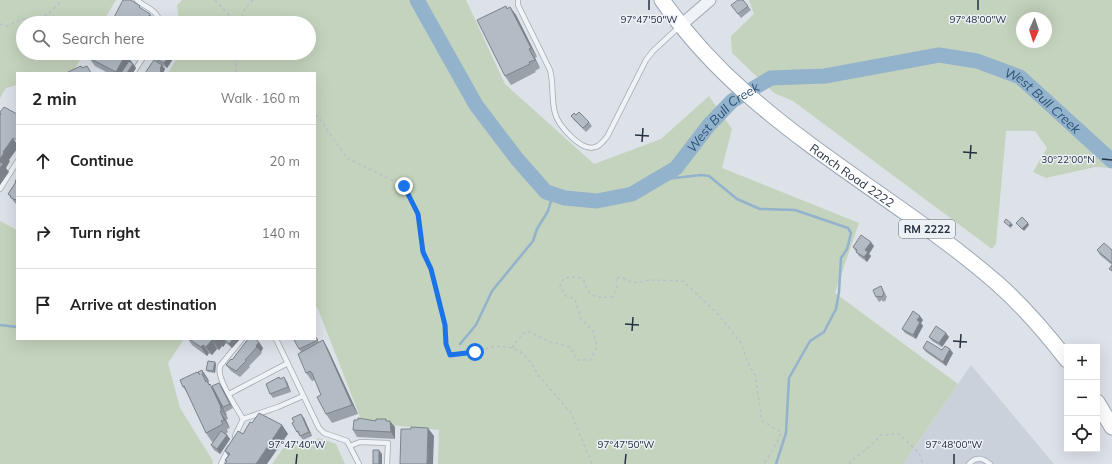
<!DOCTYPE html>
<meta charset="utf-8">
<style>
:root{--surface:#fff;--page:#f2f2f2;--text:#222;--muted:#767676;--line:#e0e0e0}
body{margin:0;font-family:Mulish,sans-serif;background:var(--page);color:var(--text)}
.controls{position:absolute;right:12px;bottom:12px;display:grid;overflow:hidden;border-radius:0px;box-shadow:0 4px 16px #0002}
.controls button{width:36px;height:36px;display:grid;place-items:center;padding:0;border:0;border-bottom:1px solid var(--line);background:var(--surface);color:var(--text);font:20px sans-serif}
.compass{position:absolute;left:1016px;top:12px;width:36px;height:36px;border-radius:50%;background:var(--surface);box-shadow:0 4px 16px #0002;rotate:183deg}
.stop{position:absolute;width:12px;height:12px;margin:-9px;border:3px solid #1a73e8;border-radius:50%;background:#fff}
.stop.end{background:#1a73e8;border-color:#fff;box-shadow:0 1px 4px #0008}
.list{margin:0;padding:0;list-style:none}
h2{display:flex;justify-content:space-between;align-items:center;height:52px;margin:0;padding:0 16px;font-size:17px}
h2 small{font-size:13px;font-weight:400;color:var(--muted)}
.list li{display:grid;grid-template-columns:26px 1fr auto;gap:12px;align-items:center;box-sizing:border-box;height:72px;padding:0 16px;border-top:1px solid var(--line)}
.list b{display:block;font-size:15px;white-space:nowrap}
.list em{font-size:13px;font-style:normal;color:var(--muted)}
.icon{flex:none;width:22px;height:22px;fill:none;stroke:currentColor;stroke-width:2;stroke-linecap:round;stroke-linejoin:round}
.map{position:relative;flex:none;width:1112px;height:464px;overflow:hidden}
.search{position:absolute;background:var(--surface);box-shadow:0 4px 16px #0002;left:16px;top:16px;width:300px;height:44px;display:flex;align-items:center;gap:10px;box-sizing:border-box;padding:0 14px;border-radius:22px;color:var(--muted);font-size:15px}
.panel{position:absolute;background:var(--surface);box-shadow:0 4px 16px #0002;left:16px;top:72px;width:300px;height:268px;border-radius:0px}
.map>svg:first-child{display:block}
</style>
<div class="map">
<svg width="1112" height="464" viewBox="0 0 1112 464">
<rect width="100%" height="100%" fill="#dce2e8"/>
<!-- built -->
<path fill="#cad1da" d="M971,365L1054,464H903Z"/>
<!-- green -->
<path fill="#c4d3bd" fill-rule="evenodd" d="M0,0H116L102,23H23V53H84L74,70L61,73H17V85L6,88L0,98Z
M182,0H466L505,84L594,164L661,139L709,96L732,129L722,168L859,223L835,293L958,384L903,464H438L439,430L362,422L318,309L315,305V73H168L180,53H309V23H179L177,5Z
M749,0H1112V168L1095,167L1046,178L1033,172L1047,148L1035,131H1006L996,244L992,249L793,101L774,93L732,53L731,36L754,14ZM1022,18H1046V42H1022Z
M0,221L17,230V339H184L168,363L180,408L213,461L212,464H0Z
M319,438L336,444L345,464H272L289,440L299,447Z"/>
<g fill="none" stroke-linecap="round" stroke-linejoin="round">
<!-- stream -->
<path stroke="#93b2cc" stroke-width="2.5" d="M657,180L701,175L709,176L737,199L760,209L795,210L848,228L851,233L847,249L841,258L839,292L836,309L824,332L810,341L789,378L786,433L776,464
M0,325L17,327
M460,344L476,325L492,291L533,241L537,229L548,211L553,194"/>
<!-- river -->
<path stroke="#93b2cc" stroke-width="15" id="s1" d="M417,0L476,105L517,159L546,192L565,198L597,201L632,194L676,168L709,125L732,101L771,78L825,76L939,55L977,61L1020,77L1112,161"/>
<!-- service casing -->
<g stroke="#a1a9b2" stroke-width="6">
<path id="service" d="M137,0C146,8 158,10 160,23
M518,0V5L550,70C554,84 551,99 555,113C558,125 581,152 595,147C600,146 603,141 607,137L646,60L653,51L680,26
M133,73L146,53
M0,189L17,162
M242,339L220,366C216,379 237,408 243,419L278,407L303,396
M276,339L319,428L324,433L347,441L359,464
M229,394L288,363
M235,436L243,419
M350,446L360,442L388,443L387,464
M221,464L229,448
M969,464C976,456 983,458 990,464"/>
</g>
<!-- tertiary casing -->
<g stroke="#a1a9b2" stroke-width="13">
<path id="tertiary" d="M681,25L710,0"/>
</g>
<!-- primary casing -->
<g stroke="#9ba7b5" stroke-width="17">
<g id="primary">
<path id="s2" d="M662,0C686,34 715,66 747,94C826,164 919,215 998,284C1024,307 1046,333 1067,360"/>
<path d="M1097,402L1112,427"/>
</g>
</g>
<!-- path -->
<path stroke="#bac0c7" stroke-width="1.5" stroke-dasharray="3 3" stroke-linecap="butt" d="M215,0L222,7L235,23
M240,23L244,10L253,0
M0,24L8,26L22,19L34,22L48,14L62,0
M236,73V53
M315,115L319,118L347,158L404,186L418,214L423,251L431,269L445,325L446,344L450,355L475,352L496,346L512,348L521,352L532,364L538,375L571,413L592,464
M512,348L518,339L527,331L550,342L570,347L577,360H590L597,346L593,331L581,319L575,299L566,296L560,286L564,278L576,277L583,279C590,297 593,298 612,297L617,287L616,277L623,278L633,283L650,280L683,281L718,314L741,343L748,363L755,375L762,421L781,432C778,444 770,453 764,464
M849,464C859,453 872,447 880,435L899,434L919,453L923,464"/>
<!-- service -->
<use href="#service" stroke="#eff2f6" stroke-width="4.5"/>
<!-- tertiary -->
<use href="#tertiary" stroke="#eff2f6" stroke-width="11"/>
<!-- primary -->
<use href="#primary" stroke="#fff" stroke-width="15"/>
</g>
<!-- wall -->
<path fill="#9aa1a9" d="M731,5L748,6L751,10L741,18Z
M510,7L516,15L537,57L535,58L540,68L535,71L536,72L511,85L505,76L507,8Z
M174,54L175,56L167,68L162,65L165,69L163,73H145L157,62L154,58Z
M89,58H129L136,68L133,73H108L95,66Z
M576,115L589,122L592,126L586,132L574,120L571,116Z
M17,178V205L15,203L8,194L16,183L15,182Z
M874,246L869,254L871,256L867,262L859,256L853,247Z
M1097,250H1112V265L1100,255Z
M881,286L887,297L886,298V300L883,302L882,300L879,302L876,297Z
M923,320L921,323L923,326L916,339L905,333L902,329Z
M315,336L319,342L323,340L328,349L358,414L332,423L326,414L321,395L315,380L312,381L306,373L301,352L299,349Z
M929,337H949L942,347L932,341Z
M188,339H240L232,348L226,343L223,347L222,346L219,350L217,349L212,355L209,353L207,356L192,345Z
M248,339L263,348L261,352L262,353L249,366L250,367L240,377L231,371L226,365L232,360Z
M923,348L953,353L946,366L926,352Z
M216,364L215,373L208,372L206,370Z
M202,370L208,379L209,382L208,383L215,391L222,387L233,408L226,412L221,403L227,415H226L228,419L226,420L230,428L227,429L228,432L226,434L230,439L220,454L214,450L211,445L215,440L212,442L206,433L188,394L183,387L200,375Z
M280,379L287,382L291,392L273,398L270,394Z
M304,418L312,436L303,440L297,432L294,422Z
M376,421H387L395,427V439L357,437L353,430Z
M252,423L282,425L288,434L226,462L225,460L228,456L225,451L243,434Z"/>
<!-- shaded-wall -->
<path fill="#7d838a" d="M510,7L516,15L537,57L531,48Z
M150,14L156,22V23H145Z
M529,49L535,58L540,68L535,60Z
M123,53H132L129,58L132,63L126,73H117L116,72Z
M172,53H175L174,54L175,56L167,68L164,63Z
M133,64L136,68L133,73H127Z
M162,65L165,69L163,73H160V69Z
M13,138L17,144V149L9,160L10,161L6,168L9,172L0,185V159L3,152Z
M1011,223L1013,225L1010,228L1009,226Z
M1028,223L1029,225L1024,231L1022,229Z
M871,242L874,246L869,254L871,256L867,262L864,257L865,250Z
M920,316L923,320L921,323L923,326L916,339L913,335L917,320Z
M946,333L949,337L942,347L939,343Z
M215,339H218L222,346L219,350L213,341Z
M218,339H229H224L226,343L223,347Z
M233,339H240L232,348L229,344Z
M212,340L217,349L212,355L206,347Z
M323,340L328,349L358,414L352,405Z
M259,342L263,348L261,352L256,346Z
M203,345L209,353L207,356L201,347Z
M950,349L953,353L946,366L943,362Z
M215,362L216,364L215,373L213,371Z
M202,370L208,379L209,382L203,374Z
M284,377L287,382L291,392L288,387Z
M207,381L216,393L227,415L221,407Z
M219,383L222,387L233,408L230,404Z
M220,407L226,415L228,419L222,411Z
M220,411L226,420L230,428L224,420Z
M301,414L304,418L312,436L309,432Z
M390,421L395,427V439L391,432Z
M282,425L288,434L267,464H256Z
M428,428L434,436L433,464H427Z
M227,435L230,439L220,454L217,449Z
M379,450L382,454V464H379Z"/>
<!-- building -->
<path fill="#b3bbc5" stroke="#7d838a" d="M123,0H131L140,6L139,7L150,14L145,23H111Z
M738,0H743L748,6L738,14L731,5Z
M506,6L507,9L510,7L531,48L529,49L535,60L529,62L530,64L505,76L477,20Z
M93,53H124L126,54L116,72L89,58Z
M158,53H171L164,63L154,58Z
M154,60L162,65L160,69L161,70L160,73H145Z
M129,61L133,64L127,73H121Z
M81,66L82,68L87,66L91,73H66Z
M4,107L17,114V140L13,138L3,152L4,153L0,159V115L1,114L0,112Z
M579,112L589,122L583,128L571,116L574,113L576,115Z
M0,162L3,164L0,168Z
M17,178V198L15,200L10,197L11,196L8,194L16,182H15Z
M1022,217L1028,223L1022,229L1016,223Z
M1006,219L1011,223L1009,226L1004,222Z
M861,235L871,242L865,250L868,252L864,257L856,252L857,250L853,247Z
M1104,243L1112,250V263L1097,250Z
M1112,265V271L1109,269Z
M881,286L884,293L883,294V296L880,297L879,296L876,297L873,290Z
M913,311L920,316L917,320L920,322L913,335L902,329Z
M936,326L946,333L939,343L929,337Z
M315,336L318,340L299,349L294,340L296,339H315Z
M189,339H215L213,341L212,340L206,347L203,345L201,347Z
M224,339H233L229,344Z
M248,339H255L259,342L256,346L257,347L245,360L246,361L236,371L226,365L231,359L232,360Z
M323,340L352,405L326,414L317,397L321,395L312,373L310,371L306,373L298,354Z
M927,341L942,350L945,346L950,349L943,362L923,348Z
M208,361L215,362L213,371L206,370Z
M202,370L203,374H202L206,382L207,381L209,385L210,384L221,407H220L222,411H220L224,420L221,421L223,424L206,433L184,386L183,387L180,380L197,372L200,375L198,372Z
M279,377L280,379L284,377L288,387L270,394L266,384Z
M219,383L230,404L223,407L212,386Z
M259,413L282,425L256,464H225L227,461L225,460L230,454L225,451L238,431L243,434L250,422L252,423Z
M301,414L309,432L300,436L298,431L297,432L292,423L294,422L292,418Z
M358,418L376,421V419H386V421H390L391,432L353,430L354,420H358Z
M411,427L428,428L427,464H400L401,429H411Z
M221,431L227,435L217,449L211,445Z
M373,450H379V464H373Z"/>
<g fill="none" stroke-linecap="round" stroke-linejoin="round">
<!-- route -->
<path stroke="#1a73e8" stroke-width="5" d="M404,186L418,214L423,252L431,269L445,325L446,344L450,355L475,352"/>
</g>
<!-- ticks -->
<path fill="none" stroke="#253040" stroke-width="1.5" d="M649,10V0M978,10V0M635,135L649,136M642,142L643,128M963,152L977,153M970,159L971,145M1102,159L1112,160M625,324L639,325M632,331L633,317M953,341L967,342M960,348L961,334M296,464L297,454M625,464L626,454M954,464V454"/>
<g text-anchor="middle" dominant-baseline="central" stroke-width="3" stroke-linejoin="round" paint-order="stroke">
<!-- shield labels -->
<rect fill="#ecf1f6" stroke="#616a77" stroke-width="1" x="899" y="220" width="56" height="18" rx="3"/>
<g font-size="11" font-weight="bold" fill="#253040">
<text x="927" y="229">RM 2222</text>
</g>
<!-- street labels -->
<g font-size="12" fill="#253040" stroke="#ecf1f6">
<text stroke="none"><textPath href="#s2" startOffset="260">Ranch Road 2222</textPath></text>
</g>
<!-- water labels -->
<g font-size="13" font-style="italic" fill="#2b5278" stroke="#ecf1f6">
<text stroke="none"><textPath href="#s1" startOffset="790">West Bull Creek</textPath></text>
<text stroke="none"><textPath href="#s1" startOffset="441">West Bull Creek</textPath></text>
</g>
</g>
<g font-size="10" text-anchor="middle" fill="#253040" stroke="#ecf1f6" stroke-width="3" stroke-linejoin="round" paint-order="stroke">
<text x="649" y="23">97°47'50"W</text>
<text x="978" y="23">97°48'00"W</text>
<text x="1068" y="163">30°22'00"N</text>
<text x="297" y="448">97°47'40"W</text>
<text x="626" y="448">97°47'50"W</text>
<text x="954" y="448">97°48'00"W</text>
</g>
</svg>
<div class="controls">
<button>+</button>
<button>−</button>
<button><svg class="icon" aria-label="locate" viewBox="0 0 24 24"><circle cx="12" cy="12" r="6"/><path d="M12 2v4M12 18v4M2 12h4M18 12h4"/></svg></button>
</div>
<svg class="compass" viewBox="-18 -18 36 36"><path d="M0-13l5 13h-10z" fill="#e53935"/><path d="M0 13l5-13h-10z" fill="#767676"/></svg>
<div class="stop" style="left:475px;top:352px"></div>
<div class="stop end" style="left:404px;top:186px"></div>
<div class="search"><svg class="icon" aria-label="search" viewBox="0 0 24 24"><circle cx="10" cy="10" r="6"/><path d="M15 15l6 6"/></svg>Search here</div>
<section class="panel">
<h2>2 min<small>Walk · 160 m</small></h2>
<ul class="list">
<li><svg class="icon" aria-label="ahead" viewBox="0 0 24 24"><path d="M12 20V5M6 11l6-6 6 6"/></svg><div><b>Continue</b></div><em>20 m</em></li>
<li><svg class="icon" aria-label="right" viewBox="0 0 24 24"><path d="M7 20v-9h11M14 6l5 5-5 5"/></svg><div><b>Turn right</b></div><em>140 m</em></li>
<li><svg class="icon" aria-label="arrive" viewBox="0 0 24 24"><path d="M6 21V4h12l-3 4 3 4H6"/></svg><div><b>Arrive at destination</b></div></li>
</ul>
</section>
</div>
